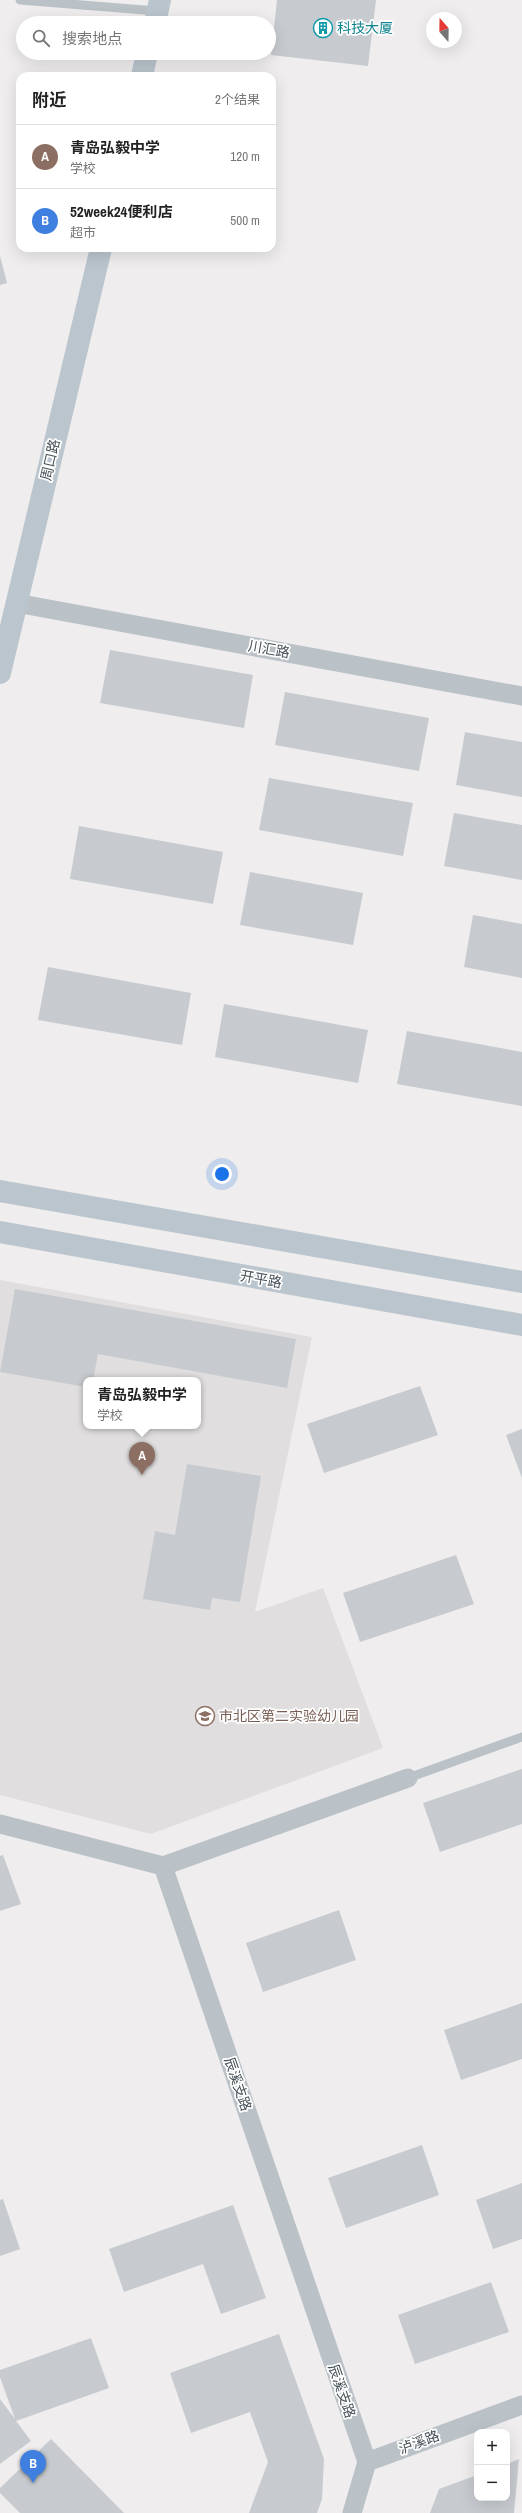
<!DOCTYPE html>
<html lang="zh">
<meta charset="utf-8">
<style>
:root{--surface:#fff;--page:#f6f6f6;--text:#222;--muted:#767676;--line:#e0e0e0;--accent:#0b8043}
body{margin:0;font-family:"Archivo Narrow","Noto Sans SC",sans-serif;background:var(--page);color:var(--text)}
.controls{position:absolute;right:12px;bottom:12px;display:grid;overflow:hidden;border-radius:8px;box-shadow:0 4px 16px #0002}
.controls button{width:36px;height:36px;display:grid;place-items:center;padding:0;border:0;border-bottom:1px solid var(--line);background:var(--surface);color:var(--text);font:20px sans-serif}
.compass{position:absolute;left:426px;top:12px;width:36px;height:36px;border-radius:50%;background:var(--surface);box-shadow:0 4px 16px #0002;rotate:340deg}
.you{position:absolute;left:222px;top:1174px;width:14px;height:14px;margin:-10px;border:3px solid #fff;border-radius:50%;background:#1a73e8;box-shadow:0 0 0 6px #1a73e833}
.badge{display:grid;place-items:center;width:26px;height:26px;border-radius:50%;background:var(--accent);color:#fff;font-size:13px;font-weight:700}
.pin{position:absolute;translate:-50% -33px;filter:drop-shadow(0 1px 2px #0008)}
.pin::after{content:'';position:absolute;top:21px;width:14px;height:12px;background:inherit;clip-path:polygon(0 0,100% 0,50% 100%)}
.popup{position:absolute;left:83px;top:1377px;width:118px;height:52px;box-sizing:border-box;display:grid;place-content:center;border-radius:8px;background:var(--surface);filter:drop-shadow(0 1px 3px #0005);font-size:13px;white-space:nowrap;color:var(--muted)}
.popup b{font-size:15px;color:var(--text)}
.popup::after{content:'';position:absolute;left:50%;top:100%;margin-left:-8px;border:8px solid transparent;border-top-color:var(--surface)}
.list{margin:0;padding:0;list-style:none}
h2{display:flex;justify-content:space-between;align-items:center;height:52px;margin:0;padding:0 16px;font-size:17px}
h2 small{font-size:13px;font-weight:400;color:var(--muted)}
.list li{display:grid;grid-template-columns:26px 1fr auto;gap:12px;align-items:center;box-sizing:border-box;height:64px;padding:0 16px;border-top:1px solid var(--line)}
.list b{display:block;font-size:15px;white-space:nowrap}
.list p{margin:0;font-size:13px;white-space:nowrap;color:var(--muted)}
.list em{font-size:13px;font-style:normal;color:var(--muted)}
.icon{flex:none;width:22px;height:22px;fill:none;stroke:currentColor;stroke-width:2;stroke-linecap:round;stroke-linejoin:round}
.map{position:relative;flex:none;width:522px;height:2513px;overflow:hidden}
.search{position:absolute;background:var(--surface);box-shadow:0 4px 16px #0002;left:16px;top:16px;width:260px;height:44px;display:flex;align-items:center;gap:10px;box-sizing:border-box;padding:0 14px;border-radius:22px;color:var(--muted);font-size:15px}
.panel{position:absolute;background:var(--surface);box-shadow:0 4px 16px #0002;left:16px;top:72px;width:260px;height:180px;border-radius:12px}
.map>svg:first-child{display:block}
</style>
<div class="map">
<svg width="522" height="2513" viewBox="0 0 522 2513">
<rect width="100%" height="100%" fill="#efeded"/>
<!-- education -->
<path fill="#e0dede" fill-rule="evenodd" d="M0,1280L312,1337L255,1612L323,1588L383,1748L151,1834L0,1795ZM86,1380H198V1426H86Z"/>
<!-- building -->
<path fill="#c7cbcf" d="M277,0H376L368,66L271,55Z
M0,256L7,283L0,285Z
M110,650L253,675L244,728L100,703Z
M285,692L429,718L419,771L275,745Z
M465,732L522,742V797L456,785Z
M269,778L413,803L403,856L259,830Z
M454,813L522,825V880L444,866Z
M79,826L223,852L213,904L70,879Z
M250,872L363,893L353,945L240,925Z
M473,915L522,924V978L464,967Z
M48,967L191,993L182,1045L38,1020Z
M224,1004L368,1030L358,1083L215,1057Z
M407,1031L522,1052V1106L397,1084Z
M15,1289L296,1339L287,1388L98,1354L93,1380H86V1387L0,1372Z
M420,1386L438,1435L324,1473L307,1424Z
M522,1429V1478L506,1435Z
M187,1464L261,1476L240,1602L212,1598L210,1610L143,1599L155,1531L175,1535Z
M456,1555L474,1604L360,1642L343,1593Z
M522,1769V1824L440,1852L423,1803Z
M3,1855L21,1904L0,1911V1856Z
M339,1910L356,1960L263,1992L246,1943Z
M522,2003V2059L461,2080L444,2030Z
M422,2145L439,2195L346,2228L328,2178Z
M522,2183V2239L493,2249L476,2200Z
M3,2199L20,2249L0,2256V2200Z
M233,2205L266,2298L221,2314L203,2264L124,2292L109,2249Z
M491,2282L509,2332L415,2364L398,2315Z
M279,2334L324,2459L322,2499L317,2513H249L268,2462L250,2412L191,2433L170,2373Z
M91,2338L109,2388L16,2421L31,2441L0,2464V2399L15,2419L0,2377V2370Z
M51,2439L124,2513H20L0,2493V2488Z
M519,2459L514,2513H430L439,2489L477,2475V2498H507V2464Z"/>
<g fill="none" stroke-linecap="round" stroke-linejoin="round">
<!-- lane -->
<path stroke="#bac2c8" stroke-width="9" d="M20,0L157,11
M408,1778L522,1737"/>
<!-- street -->
<path stroke="#bac2c8" stroke-width="19" d="M16,603L522,696
M0,1824L163,1866
M163,1866L367,2462
M163,1866L408,1778
M352,2513L367,2462L522,2405"/>
<!-- secondary -->
<path stroke="#bac5cd" stroke-width="22" d="M155,23L160,0
M142,76L147,53
M0,673L101,248
M0,1191L522,1282
M0,1232L522,1325"/>
</g>
<!-- icons -->
<defs>
<g id="building-ring" transform="scale(1)"><circle r="9.5" fill="#fff" stroke="#0f9aa8" stroke-width="1.5"/><path d="M-4-6H4V6H1V3H-1V6H-4ZM-2.5-4.3h1.7v1.8h-1.7ZM.8-4.3h1.7v1.8H.8ZM-2.5-1h1.7V.8h-1.7ZM.8-1h1.7V.8H.8Z" fill="#0f9aa8"/></g>
<g id="school-ring" transform="scale(1)"><circle r="9.5" fill="#fff" stroke="#8d6e63" stroke-width="1.5"/><path d="M0-5L7-2L0 1L-7-2ZM-4 1L0 2.5L4 1V4Q0 6-4 4Z" fill="#8d6e63"/></g>
</defs>
<g fill-rule="evenodd">
<use href="#building-ring" x="323" y="28"/>
<use href="#school-ring" x="205" y="1716"/>
</g>
<g text-anchor="middle" dominant-baseline="central" stroke-width="3.5" stroke-linejoin="round" paint-order="stroke">
<!-- culture labels -->
<g font-size="14" fill="#0d838f" stroke="#fff" text-anchor="start">
<text x="337" y="28">科技大厦</text>
</g>
<!-- street labels -->
<g font-size="14" fill="#475258" stroke="#fff">
<text transform="translate(50 460) rotate(-77)">周口路</text>
<text transform="translate(269 649) rotate(10)">川汇路</text>
<text transform="translate(261 1279) rotate(10)">开平路</text>
<text transform="translate(238 2084) rotate(71)">辰溪支路</text>
<text transform="translate(342 2391) rotate(71)">辰溪支路</text>
<text transform="translate(419 2442) rotate(-20)">泸溪路</text>
</g>
<!-- education labels -->
<g font-size="14" fill="#785e54" stroke="#fff" text-anchor="start">
<text x="219" y="1716">市北区第二实验幼儿园</text>
</g>
</g>
</svg>
<div class="controls">
<button>+</button>
<button>−</button>
</div>
<svg class="compass" viewBox="-18 -18 36 36"><path d="M0-13l5 13h-10z" fill="#e53935"/><path d="M0 13l5-13h-10z" fill="#767676"/></svg>
<div class="you"></div>
<div class="pin badge" style="left:142px;top:1475px;background:#8d6e63">A</div>
<div class="popup"><b>青岛弘毅中学</b>学校</div>
<div class="pin badge" style="left:33px;top:2483px;background:#3f7fe0">B</div>
<div class="search"><svg class="icon" aria-label="search" viewBox="0 0 24 24"><circle cx="10" cy="10" r="6"/><path d="M15 15l6 6"/></svg>搜索地点</div>
<section class="panel">
<h2>附近<small>2个结果</small></h2>
<ul class="list">
<li><span class="badge" style="background:#8d6e63">A</span><div><b>青岛弘毅中学</b><p>学校</p></div><em>120 m</em></li>
<li><span class="badge" style="background:#3f7fe0">B</span><div><b>52week24便利店</b><p>超市</p></div><em>500 m</em></li>
</ul>
</section>
</div>
